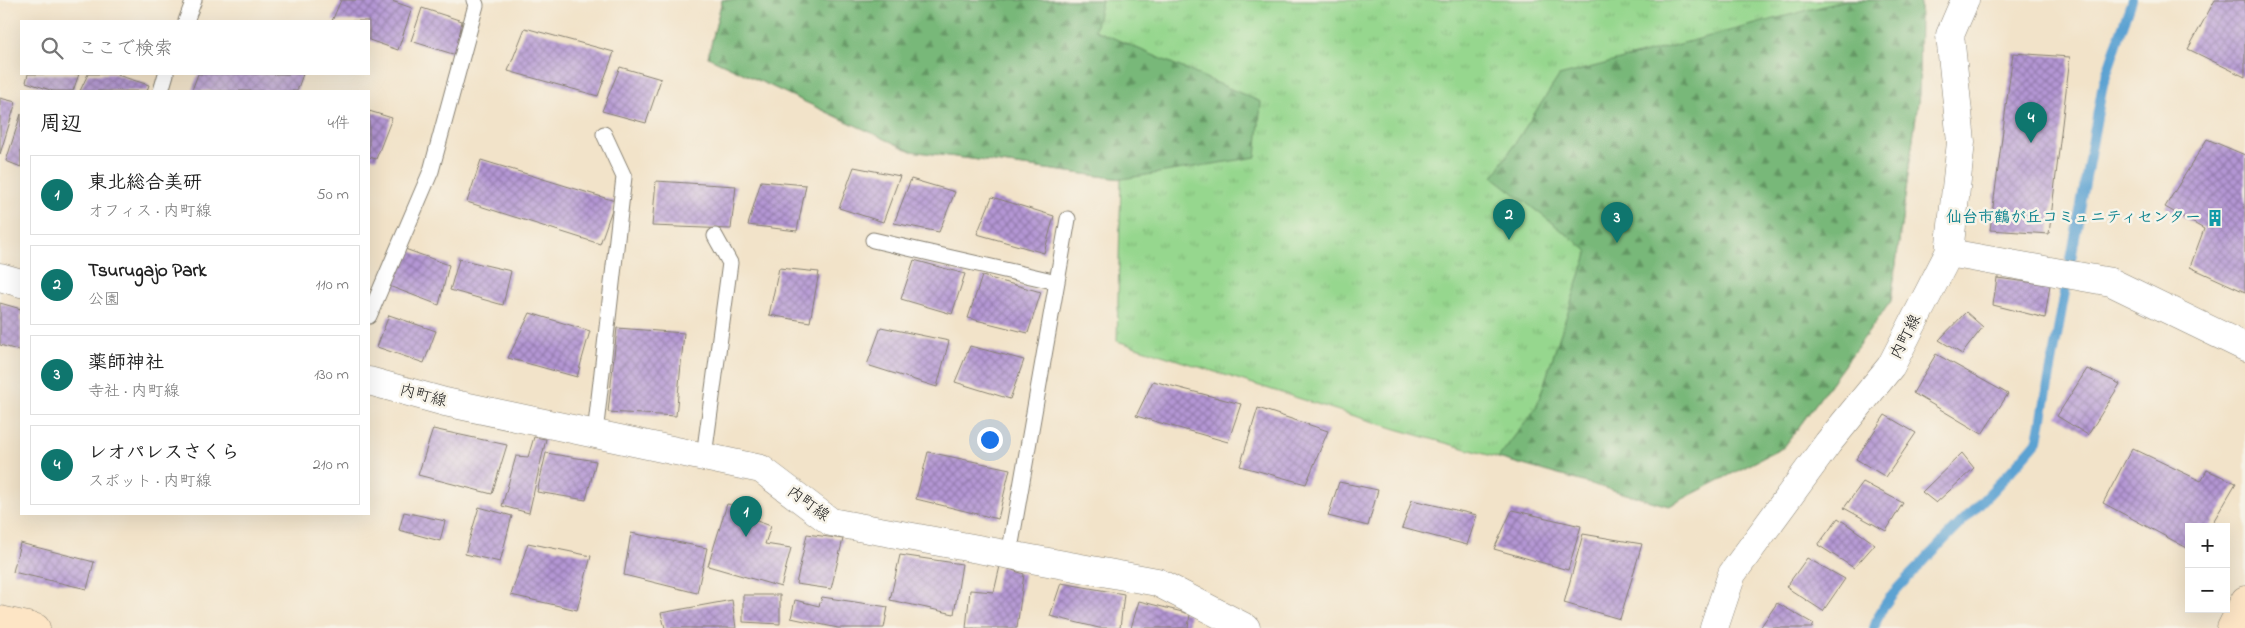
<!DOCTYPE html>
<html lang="ja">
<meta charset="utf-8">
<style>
:root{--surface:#fff;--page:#f2f2f2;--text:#222;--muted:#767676;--line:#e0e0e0;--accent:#0f766e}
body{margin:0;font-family:"Indie Flower","Klee One",sans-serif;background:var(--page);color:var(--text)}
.controls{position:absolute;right:15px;bottom:15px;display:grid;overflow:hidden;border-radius:0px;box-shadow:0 5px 20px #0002}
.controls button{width:45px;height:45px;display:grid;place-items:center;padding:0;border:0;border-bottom:1px solid var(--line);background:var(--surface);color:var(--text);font:25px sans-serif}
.you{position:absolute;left:989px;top:439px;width:18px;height:18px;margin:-12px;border:4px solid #fff;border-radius:50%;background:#1a73e8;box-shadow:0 0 0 8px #1a73e833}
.badge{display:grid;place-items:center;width:32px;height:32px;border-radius:50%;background:var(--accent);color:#fff;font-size:16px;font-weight:700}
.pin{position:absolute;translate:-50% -41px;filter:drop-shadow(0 1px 2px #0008)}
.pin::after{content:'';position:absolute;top:26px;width:18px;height:15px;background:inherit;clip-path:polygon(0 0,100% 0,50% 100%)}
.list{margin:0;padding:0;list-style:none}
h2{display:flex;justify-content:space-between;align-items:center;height:65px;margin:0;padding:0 20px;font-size:21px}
h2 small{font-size:16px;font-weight:400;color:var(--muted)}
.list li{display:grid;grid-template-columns:32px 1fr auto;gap:15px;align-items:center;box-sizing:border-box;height:80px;margin:0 10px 10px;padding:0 10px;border:1px solid var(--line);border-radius:0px}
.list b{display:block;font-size:19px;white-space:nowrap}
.list p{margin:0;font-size:16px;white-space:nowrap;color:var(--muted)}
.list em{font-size:16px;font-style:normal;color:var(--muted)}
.icon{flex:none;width:28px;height:28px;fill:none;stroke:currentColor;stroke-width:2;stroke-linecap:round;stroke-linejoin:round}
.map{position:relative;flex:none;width:2245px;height:628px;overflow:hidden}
.search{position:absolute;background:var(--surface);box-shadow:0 5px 20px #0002;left:20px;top:20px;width:350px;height:55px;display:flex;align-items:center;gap:12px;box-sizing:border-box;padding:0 18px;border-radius:0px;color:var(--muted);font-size:19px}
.panel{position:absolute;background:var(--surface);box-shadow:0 5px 20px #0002;left:20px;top:90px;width:350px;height:425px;border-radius:0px}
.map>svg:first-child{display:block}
</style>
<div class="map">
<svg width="2245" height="628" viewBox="0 0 2245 628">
<defs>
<pattern id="grass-tufts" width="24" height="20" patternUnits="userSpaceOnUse" patternTransform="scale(1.25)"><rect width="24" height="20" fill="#96d78e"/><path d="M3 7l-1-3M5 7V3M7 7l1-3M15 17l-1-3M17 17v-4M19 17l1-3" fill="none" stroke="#81b87a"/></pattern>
<pattern id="forest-firs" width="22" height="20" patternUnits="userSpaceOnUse" patternTransform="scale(1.25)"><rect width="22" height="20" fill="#78b879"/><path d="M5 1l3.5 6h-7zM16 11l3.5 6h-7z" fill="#629562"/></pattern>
<pattern id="building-cross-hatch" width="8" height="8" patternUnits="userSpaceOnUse" patternTransform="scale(1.25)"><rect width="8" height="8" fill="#b496d4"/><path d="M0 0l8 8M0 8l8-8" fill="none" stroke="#927aab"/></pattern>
</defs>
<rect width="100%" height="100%" fill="#f7f3e8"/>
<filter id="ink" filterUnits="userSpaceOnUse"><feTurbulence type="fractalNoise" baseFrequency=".02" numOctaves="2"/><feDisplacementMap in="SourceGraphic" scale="10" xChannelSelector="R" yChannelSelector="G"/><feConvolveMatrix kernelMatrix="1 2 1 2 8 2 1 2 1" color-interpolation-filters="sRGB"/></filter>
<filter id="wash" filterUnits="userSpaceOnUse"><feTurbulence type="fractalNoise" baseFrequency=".0096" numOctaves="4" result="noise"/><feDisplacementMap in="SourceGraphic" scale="20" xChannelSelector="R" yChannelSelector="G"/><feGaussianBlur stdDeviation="1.12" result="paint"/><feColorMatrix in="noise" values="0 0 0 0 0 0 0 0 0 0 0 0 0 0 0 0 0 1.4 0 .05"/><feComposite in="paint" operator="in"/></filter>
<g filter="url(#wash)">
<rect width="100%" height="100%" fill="#f2e3c9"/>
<!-- grass -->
<path fill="url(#grass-tufts)" stroke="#597a55" d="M722,0H1920L1919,94L1891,301L1784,447L1669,506L1396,429L1117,341L1121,179L911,151L708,57Z"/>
<!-- forest -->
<path fill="url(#forest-firs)" stroke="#4a6a4a" d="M722,0H1102L1095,30L1261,102L1256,157L1122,179L911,151L708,57Z
M1846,0H1920L1919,94L1891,301L1784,447L1669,506L1498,458L1536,408L1588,251L1493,177L1559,76Z"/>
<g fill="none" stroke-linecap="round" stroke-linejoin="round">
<!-- stream -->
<path stroke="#5ca2d2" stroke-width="10" d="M1874,628C1882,600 1905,581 1924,561C1962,520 2003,483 2038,440L2103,84L2132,0"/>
</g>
<g id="blocks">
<!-- building -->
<path fill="url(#building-cross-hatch)" d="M341,0H389L412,8L398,50L369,40V21H332Z
M2215,0H2245V77L2188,49Z
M422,8L462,21L456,55L411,41Z
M525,28L614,52L598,96L508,71Z
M2013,53L2070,57L2049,234L1990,230Z
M620,67L661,79L646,123L602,111Z
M28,74H79L73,91H53L26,82Z
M88,74H114L149,85L147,91H80Z
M198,74H303L297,91H195L192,90Z
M0,98L16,102L0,154Z
M369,111L392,118L376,159L369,157Z
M21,114V167L6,161Z
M2207,139L2245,155V292L2190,267L2204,229L2165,207Z
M481,160L615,201L600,244L467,202Z
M854,167L900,176L883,222L839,208Z
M911,179L955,192L939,232L894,223Z
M656,181L736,186L731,229L652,226Z
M761,181L806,185L797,231L748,225Z
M992,197L1054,216L1044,253L977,234Z
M405,249L449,265L439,305L389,286Z
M459,259L511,271L503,305L450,290Z
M914,260L965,274L952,314L901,299Z
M779,268L819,272L810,322L769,315Z
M982,276L1041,292L1028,333L968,318Z
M1997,278L2050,285L2045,318L1993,305Z
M0,303L21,309V351L0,345Z
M1966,312L1983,327L1962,354L1939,340Z
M530,313L590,331L577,377L508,358Z
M389,315L436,331L424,363L377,347Z
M881,327L949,341L937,387L867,365Z
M617,328L684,333L676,416L608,412Z
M970,346L1024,360L1010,399L955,382Z
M1936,354L2008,394L1982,434L1913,393Z
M2087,369L2120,384L2088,435L2057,416Z
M1153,381L1241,404L1228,442L1136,416Z
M1258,408L1328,431L1306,484L1240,466Z
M1885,415L1916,433L1886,477L1856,459Z
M433,429L507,445L492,494L418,475Z
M534,437L546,439L529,513L502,506L516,456L528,457Z
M2132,448L2201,481L2207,470L2236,483L2210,527H2189V549L2103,503Z
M928,452L1010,469L998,519L916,499Z
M546,453L596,461L586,500L537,492Z
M1962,453L1974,468L1936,503L1922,492Z
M1339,482L1378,490L1368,526L1328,516Z
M1863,482L1903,503L1886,531L1844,508Z
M1412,500L1477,515L1467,545L1402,528Z
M727,504L750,508L751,519L771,526L765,544L791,548L781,587L708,566Z
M479,507L512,516L500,562L465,554Z
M1512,510L1581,526L1568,570L1494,549Z
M404,512L445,521L440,541L399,530Z
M1838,518L1875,544L1854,568L1818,545Z
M631,533L707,548L697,593L624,575Z
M807,534L843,539L831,589L796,584Z
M1583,534L1642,544L1620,619L1564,603Z
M20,543L94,562L87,589L13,572Z
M528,543L591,556L577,610L511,595Z
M900,555L962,564L954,614L890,600Z
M1807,558L1845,579L1823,611L1786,587Z
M1000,566L1024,574L1017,628H966L970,590L994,592Z
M1061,583L1124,594L1120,628H1099L1050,616Z
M743,595H780V624L743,622Z
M822,597L888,607L884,628H838L791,618L795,600L819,606Z
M732,600L736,628H665L661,613Z
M1139,601L1190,614L1188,628H1131Z
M1777,603L1814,624L1812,628H1760Z"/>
</g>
</g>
<g filter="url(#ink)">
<use href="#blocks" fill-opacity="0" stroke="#878072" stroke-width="1"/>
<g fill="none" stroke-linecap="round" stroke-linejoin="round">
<!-- lane casing -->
<g stroke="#878072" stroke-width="17">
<path id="lane" d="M186,21L194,0
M161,91L166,74
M873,240L1057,282
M369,316L431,171L476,5L474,0
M595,434L624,177L604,134
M704,456L730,263L715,236
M1009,555L1068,219"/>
</g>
<!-- street casing -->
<g stroke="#878072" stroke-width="29">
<path id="street" d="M1949,253L2111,282L2245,347
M0,277L21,283
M369,381L445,402L761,469L831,522L1157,582L1246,628
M1714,628L1732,574L1828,443L1891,366L1949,253L1961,142L1950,35L1965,0"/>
</g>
<!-- secondary casing -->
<g stroke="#878072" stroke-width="29">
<path id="secondary" d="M0,620L36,628
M2231,628L2245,600"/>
</g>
<!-- lane -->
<use href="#lane" stroke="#fff" stroke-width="15"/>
<!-- street -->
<use href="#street" stroke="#fff" stroke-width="28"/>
<!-- secondary -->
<use href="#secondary" stroke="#fde5c5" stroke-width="28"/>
</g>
</g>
<!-- icons -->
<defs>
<g id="building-bare" transform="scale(1.35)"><path d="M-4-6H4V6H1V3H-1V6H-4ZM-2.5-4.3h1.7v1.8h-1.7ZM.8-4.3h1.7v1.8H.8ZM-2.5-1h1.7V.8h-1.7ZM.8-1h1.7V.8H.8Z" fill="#0f9aa8" stroke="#f7f3e8" stroke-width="2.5" paint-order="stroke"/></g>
</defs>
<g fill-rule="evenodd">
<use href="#building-bare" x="2215" y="218"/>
</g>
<g text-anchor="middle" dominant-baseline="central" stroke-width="5" stroke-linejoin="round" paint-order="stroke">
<!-- culture labels -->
<g font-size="16" font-weight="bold" fill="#0d838f" stroke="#f7f3e8" text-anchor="end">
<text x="2201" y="218">仙台市鶴が丘コミュニティセンター</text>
</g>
<!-- street labels -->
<g font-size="16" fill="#1c1c1c" stroke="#f7f3e8">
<text transform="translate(1906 337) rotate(-63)">内町線</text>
<text transform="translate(423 396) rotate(15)">内町線</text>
<text transform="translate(808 504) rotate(36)">内町線</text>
</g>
</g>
</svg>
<div class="controls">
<button>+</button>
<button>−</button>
</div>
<div class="you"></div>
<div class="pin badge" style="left:746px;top:537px">1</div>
<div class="pin badge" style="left:1509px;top:240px">2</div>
<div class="pin badge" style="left:1617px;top:243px">3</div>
<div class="pin badge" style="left:2031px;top:143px">4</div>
<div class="search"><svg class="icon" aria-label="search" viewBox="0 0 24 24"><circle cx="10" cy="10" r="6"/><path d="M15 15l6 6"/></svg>ここで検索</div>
<section class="panel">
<h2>周辺<small>4件</small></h2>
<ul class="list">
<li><span class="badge">1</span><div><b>東北総合美研</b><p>オフィス · 内町線</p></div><em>50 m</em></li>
<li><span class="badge">2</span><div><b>Tsurugajo Park</b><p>公園</p></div><em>110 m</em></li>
<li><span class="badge">3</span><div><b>薬師神社</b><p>寺社 · 内町線</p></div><em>130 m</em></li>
<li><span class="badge">4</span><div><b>レオパレスさくら</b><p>スポット · 内町線</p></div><em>210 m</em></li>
</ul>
</section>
</div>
